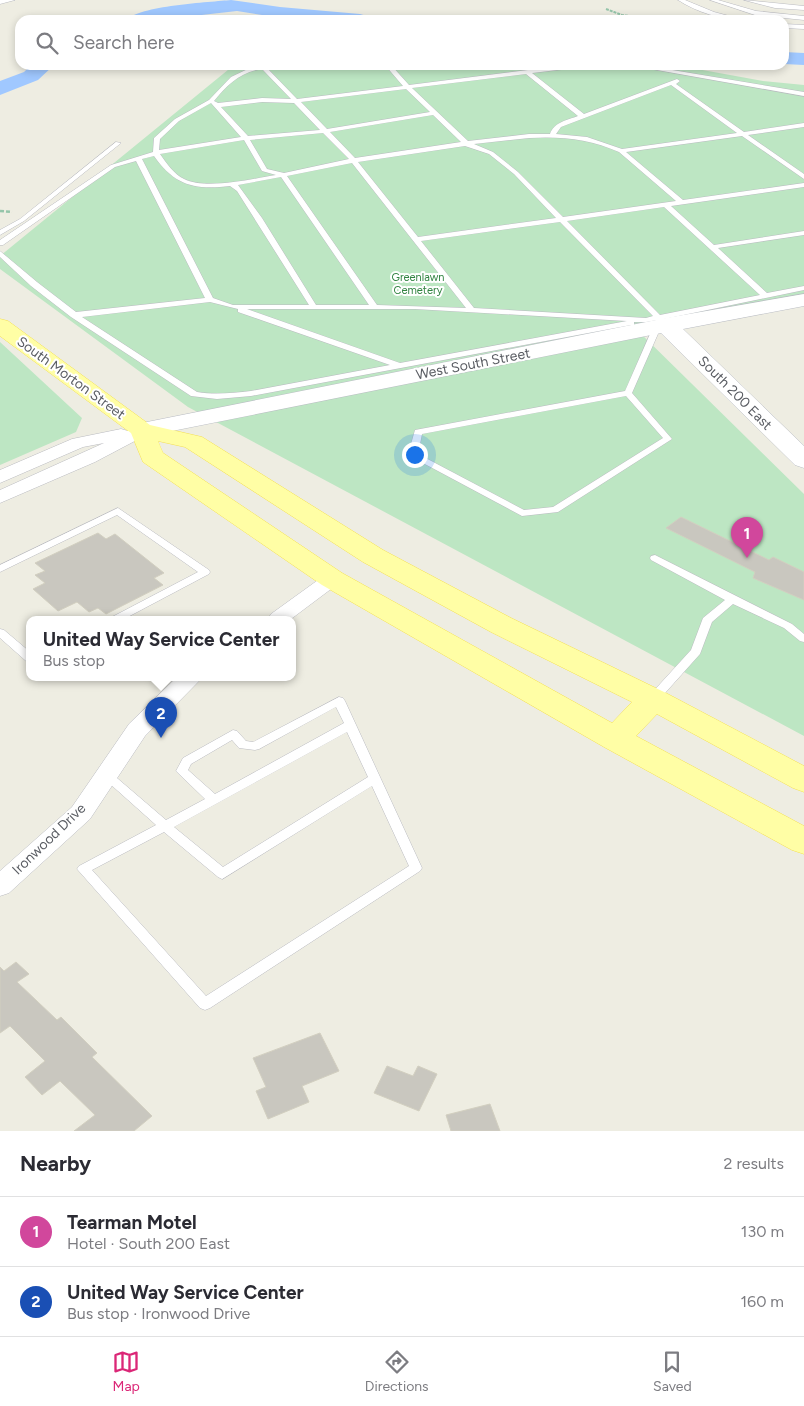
<!DOCTYPE html>
<meta charset="utf-8">
<style>
:root{--surface:#fff;--page:#f2f2f3;--text:#2b2b33;--muted:#7c7c81;--line:#e1e1e2;--accent:#db2777}
body{margin:0;font-family:Figtree,sans-serif;background:var(--page);color:var(--text)}
.you{position:absolute;left:414px;top:454px;width:18px;height:18px;margin:-12px;border:4px solid #fff;border-radius:50%;background:#1a73e8;box-shadow:0 0 0 8px #1a73e833}
.badge{display:grid;place-items:center;width:32px;height:32px;border-radius:50%;background:var(--accent);color:#fff;font-size:16px;font-weight:700}
.pin{position:absolute;translate:-50% -41px;filter:drop-shadow(0 1px 2px #0008)}
.pin::after{content:'';position:absolute;top:26px;width:18px;height:15px;background:inherit;clip-path:polygon(0 0,100% 0,50% 100%)}
.popup{position:absolute;left:26px;top:616px;width:270px;height:65px;box-sizing:border-box;display:grid;place-content:center;border-radius:10px;background:var(--surface);filter:drop-shadow(0 1px 4px #0005);font-size:16px;white-space:nowrap;color:var(--muted)}
.popup b{font-size:19px;color:var(--text)}
.popup::after{content:'';position:absolute;left:50%;top:100%;margin-left:-10px;border:10px solid transparent;border-top-color:var(--surface)}
.list{margin:0;padding:0;list-style:none}
h2{display:flex;justify-content:space-between;align-items:center;height:65px;margin:0;padding:0 20px;font-size:21px}
h2 small{font-size:16px;font-weight:400;color:var(--muted)}
.list li{display:grid;grid-template-columns:32px 1fr auto;gap:15px;align-items:center;box-sizing:border-box;height:70px;padding:0 20px;border-top:1px solid var(--line)}
.list b{display:block;font-size:19px;white-space:nowrap}
.list p{margin:0;font-size:16px;white-space:nowrap;color:var(--muted)}
.list em{font-size:16px;font-style:normal;color:var(--muted)}
.icon{flex:none;width:28px;height:28px;fill:none;stroke:currentColor;stroke-width:2;stroke-linecap:round;stroke-linejoin:round}
.map{position:relative;flex:none;width:804px;height:1131px;overflow:hidden}
.search{position:absolute;background:var(--surface);box-shadow:0 2px 8px #0003;left:15px;right:15px;top:15px;height:55px;display:flex;align-items:center;gap:12px;box-sizing:border-box;padding:0 18px;border-radius:15px;color:var(--muted);font-size:19px}
.sheet{height:205px;background:var(--surface)}
nav{display:flex;justify-content:space-around;align-items:center;box-sizing:border-box;height:70px;border-top:1px solid var(--line);background:var(--surface);font-size:14px;color:var(--muted)}
nav a{display:grid;justify-items:center;gap:2px}
nav .on{color:var(--accent)}
.map>svg:first-child{display:block}
</style>
<div class="map">
<svg width="804" height="1131" viewBox="0 0 804 1131">
<rect width="100%" height="100%" fill="#eeede2"/>
<!-- green -->
<path fill="#bde6c3" d="M234,65H675L763,81L804,85V294L634,327L804,494V736L188,407L0,269V256Z
M0,342L82,418L76,432L0,465Z"/>
<g fill="none" stroke-linecap="round" stroke-linejoin="round">
<!-- river -->
<path fill="#a0c8ff" fill-rule="evenodd" d="M231,0L280,7L360,14L367,16L370,20H294L237,11L157,20H127C137,6 211,2 231,0Z
M784,52L804,53V65L784,64Z
M31,65H54L38,80L0,95V81L24,72Z"/>
</g>
<!-- building -->
<path fill="#c9c7bf" stroke="#d2cfc0" d="M681,517L769,560L773,557L804,572V600L753,578L755,572L666,528Z
M98,533L106,539L115,534L164,573L154,578L163,585L106,614L98,608L89,612L77,602L58,611L33,589L45,583L35,575L45,571L35,563Z
M16,962L29,974L17,982L57,1020L61,1017L97,1053L92,1057L152,1116L134,1131H74L95,1115L60,1081L42,1095L25,1077L45,1061L10,1026L0,1033V967L4,971Z
M320,1033L339,1071L302,1086L309,1102L268,1119L256,1091L266,1087L253,1058Z
M387,1066L413,1076L418,1066L437,1074L419,1111L374,1093Z
M490,1104L500,1131H451L446,1115Z"/>
<g fill="none" stroke-linecap="round" stroke-linejoin="round">
<!-- lane casing -->
<g stroke="#babbc1" stroke-width="1">
<path id="lane" d="M0,0H15L0,4Z
M678,0H685L714,12L744,20C722,20 696,12 678,0Z
M710,0H718L756,11L804,16V20L755,15Z
M744,0L804,6V10L775,8Z
M784,24L804,25V29L784,28Z
M265,65H282L267,68L297,99L403,86L385,65H391L409,85L568,65H585L582,67L532,73L584,114L677,79L680,81L676,84L744,132L804,123V127L748,135L804,174V179L742,136L626,152L683,200L804,183V187L671,206L714,245L804,231V235L718,248L767,293L804,286V290L664,319L666,321L662,323L657,320L646,322H634V325H631L251,396L217,399L191,396L71,317L31,286L0,257V251L37,282L76,312L205,298L136,161L115,167L3,245H0V240L111,165L153,152L154,138L175,119L209,100L231,77L252,67ZM262,69L291,99L262,98L218,103L214,101C226,86 241,71 262,69ZM526,74L578,116C568,120 554,122 550,134H529L468,141L412,88ZM671,85L737,133L622,149L587,137L556,134L561,127ZM406,89L430,112L327,129L301,102ZM262,102L294,103L320,130L248,136L221,107ZM211,103L241,137L159,150L160,139L179,121ZM433,115L461,142L355,158L330,132ZM323,133L349,159L284,173L267,169L250,140ZM529,138C561,136 590,139 619,152L676,201L563,217L518,172L493,152L474,144ZM244,140L262,171L276,175C252,179 206,190 184,179C174,174 167,164 160,154ZM465,146L489,154L514,174L556,218L418,237L358,162ZM154,156C175,186 195,190 230,186L237,191L309,305H233L213,298L142,159ZM352,163L466,308L377,305L287,176ZM281,177L369,305H316L262,218L238,185ZM664,207L760,295L660,315L567,221ZM560,222L653,316L646,318L474,308L421,241ZM210,302L238,309V312L390,365L251,391C233,393 215,395 197,392L82,317ZM247,309H415L627,321L400,363Z
M629,65H642L804,92V96Z
M116,142L121,143L24,221L0,235V230L20,219Z
M654,325H657L661,327L632,393L672,439L558,512L522,516L408,455L415,430L625,391ZM626,396L663,438L553,507L524,510L418,454L422,434Z
M118,508L209,570L210,572L209,574L124,619H111L112,617L198,572L117,515L0,572V565Z
M655,555L792,624L804,634V642L800,641L784,628L733,604L712,622L700,654L657,702H649L647,699L649,696L691,650L703,618L725,600L651,560L650,558L651,556Z
M0,629L4,630L30,652V662L26,661L0,638Z
M339,697L343,698L345,701L422,868L420,871L210,1008L205,1010L200,1008L77,869L79,866L156,825L100,775L102,772L106,771L110,772L166,820L205,799L176,771L183,758L233,730L237,731L246,741L253,742ZM336,707L344,723L215,794L188,770L191,764L232,740L239,748L255,750L259,749ZM347,732L368,777L223,867L174,827ZM372,786L409,866L206,996L92,870L164,832L218,877L222,879Z"/>
</g>
<!-- street casing -->
<g stroke="#babbc1" stroke-width="1">
<path id="street" d="M142,425L148,426L151,430L148,434L95,462L0,503V490L104,443L83,447L0,483V470L72,439L121,429L128,431Z
M332,573L339,575L342,579L339,583L291,619H268L271,614L325,575Z
M177,677H203L145,736L90,819L9,893L0,896V871L72,807L129,724Z"/>
</g>
<!-- secondary casing -->
<g stroke="#babdc4" stroke-width="1">
<path id="secondary" d="M804,294V306L683,329L804,446V468L795,465L661,333L142,437L133,435L130,430L133,425L142,423L666,318Z"/>
</g>
<!-- primary casing -->
<g stroke="#f5e053" stroke-width="1">
<path id="primary" d="M0,319L8,321L150,425L202,437L383,550L511,618L664,692L804,766V792L793,788L657,714L636,736L804,826V854L792,850L604,747L322,585L143,462L131,433L0,336ZM158,441L185,447L363,562L491,632L632,702L612,723L342,573L163,453Z"/>
</g>
<!-- path-far1 -->
<path stroke="#95c5aa" stroke-width="2" stroke-dasharray="3 1" stroke-linecap="butt" d="M606,9L622,15L661,20"/>
<!-- path -->
<path stroke="#95c5aa" stroke-width="2.5" stroke-dasharray="4 2" stroke-linecap="butt" d="M0,211L12,212"/>
<!-- lane -->
<use href="#lane" fill="#fff" fill-rule="evenodd"/>
<!-- street -->
<use href="#street" fill="#fff" fill-rule="evenodd"/>
<!-- secondary -->
<use href="#secondary" fill="#fff" fill-rule="evenodd"/>
<!-- primary -->
<use href="#primary" fill="#fffea5" fill-rule="evenodd"/>
</g>
<g text-anchor="middle" dominant-baseline="central" stroke-width="4" stroke-linejoin="round" paint-order="stroke">
<!-- far-park labels -->
<g font-size="11" fill="#318341" stroke="#fff">
<text x="418" y="277">Greenlawn<tspan x="418" dy="13">Cemetery</tspan></text>
</g>
<!-- street labels -->
<g font-size="14" fill="#5a5d63" stroke="#fff">
<text transform="translate(473 364) rotate(-11)">West South Street</text>
<text transform="translate(71 378) rotate(36)">South Morton Street</text>
<text transform="translate(735 393) rotate(45)">South 200 East</text>
<text transform="translate(49 839) rotate(-44)">Ironwood Drive</text>
</g>
</g>
</svg>
<div class="you"></div>
<div class="pin badge" style="left:747px;top:558px;background:#d1479c">1</div>
<div class="pin badge" style="left:161px;top:738px;background:#1a4fb4">2</div>
<div class="popup"><b>United Way Service Center</b>Bus stop</div>
<div class="search"><svg class="icon" aria-label="search" viewBox="0 0 24 24"><circle cx="10" cy="10" r="6"/><path d="M15 15l6 6"/></svg>Search here</div>
</div>
<section class="sheet">
<h2>Nearby<small>2 results</small></h2>
<ul class="list">
<li><span class="badge" style="background:#d1479c">1</span><div><b>Tearman Motel</b><p>Hotel · South 200 East</p></div><em>130 m</em></li>
<li><span class="badge" style="background:#1a4fb4">2</span><div><b>United Way Service Center</b><p>Bus stop · Ironwood Drive</p></div><em>160 m</em></li>
</ul>
</section>
<nav>
<a class="on"><svg class="icon" aria-label="map" viewBox="0 0 24 24"><path d="M3 6l6-2 6 2 6-2v14l-6 2-6-2-6 2zM9 4v14M15 6v14"/></svg>Map</a>
<a><svg class="icon" aria-label="directions" viewBox="0 0 24 24"><path d="M12 3l9 9-9 9-9-9zM9 14v-3h6M13 9l2 2-2 2"/></svg>Directions</a>
<a><svg class="icon" aria-label="saved" viewBox="0 0 24 24"><path d="M7 4h10v16l-5-4-5 4z"/></svg>Saved</a>
</nav>
